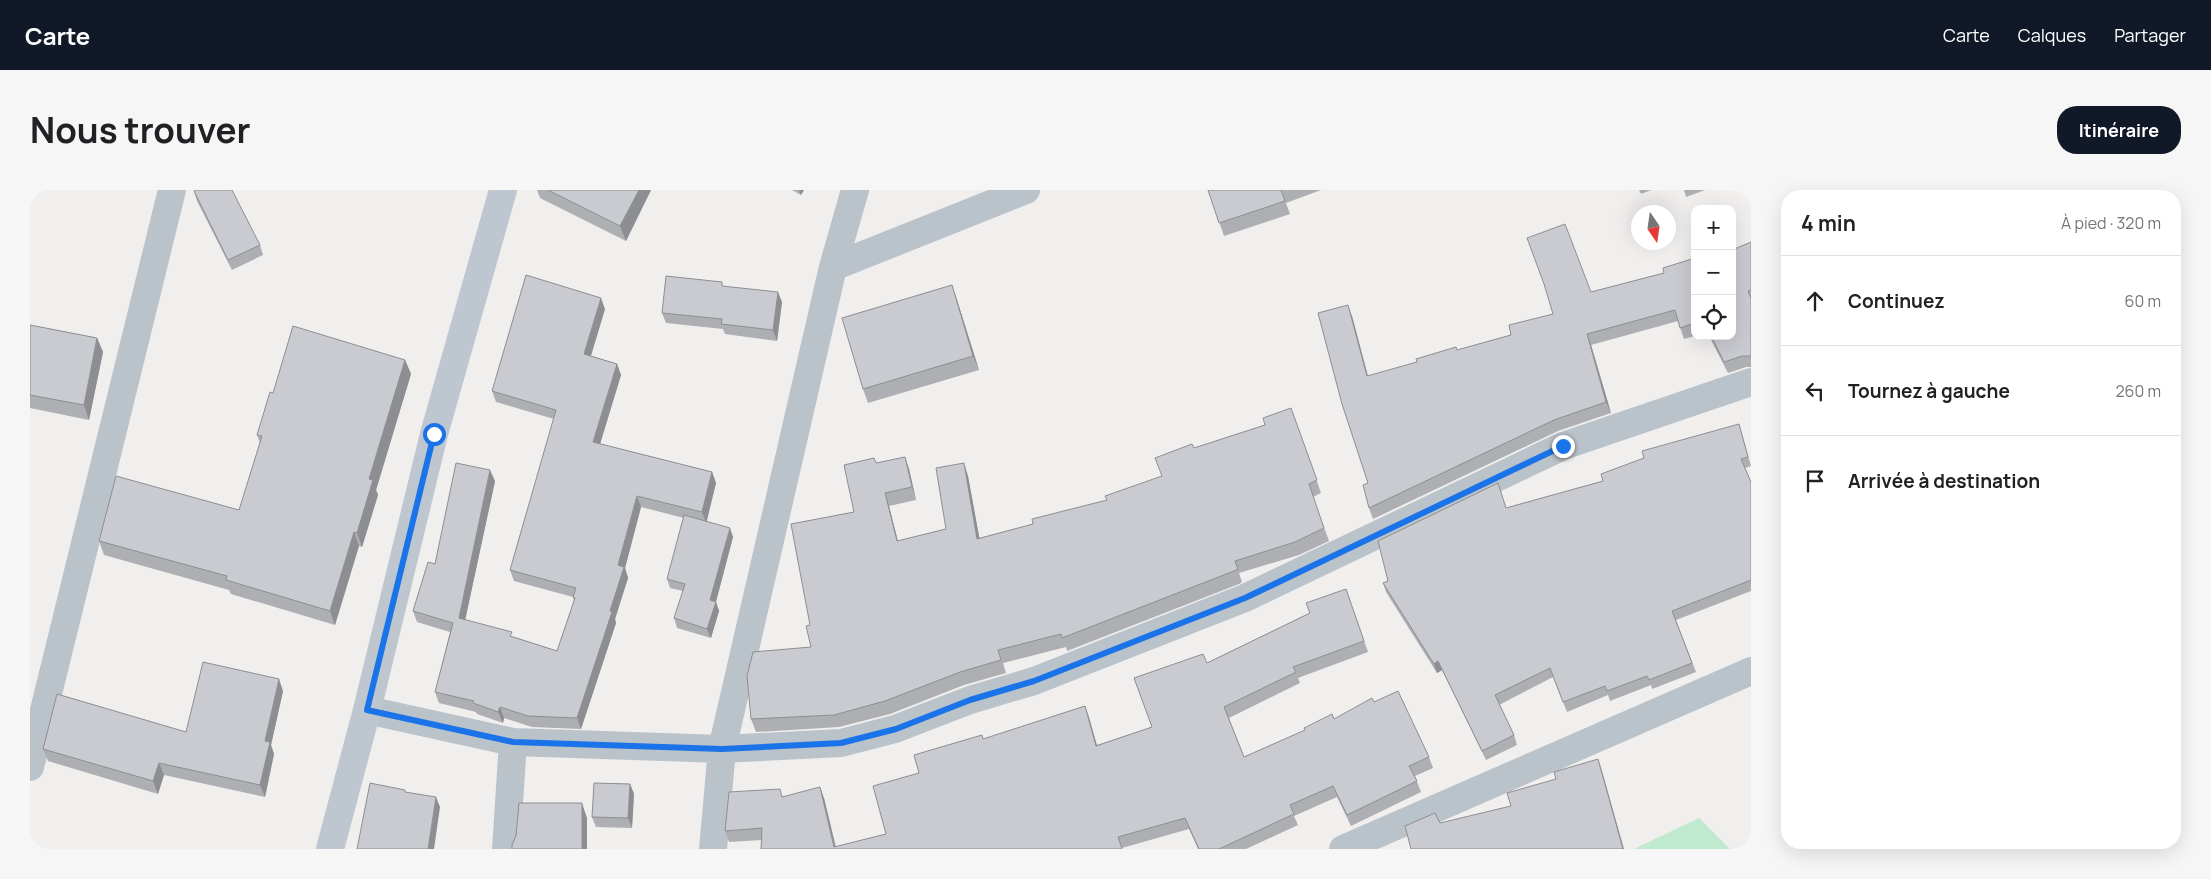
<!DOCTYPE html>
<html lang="fr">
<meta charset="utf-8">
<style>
:root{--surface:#fff;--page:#f6f6f6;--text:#202124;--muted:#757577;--line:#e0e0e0;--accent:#111827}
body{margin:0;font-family:Manrope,sans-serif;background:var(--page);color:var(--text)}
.controls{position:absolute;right:15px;top:15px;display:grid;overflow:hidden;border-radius:10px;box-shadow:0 5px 20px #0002}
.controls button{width:45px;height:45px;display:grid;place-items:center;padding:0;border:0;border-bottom:1px solid var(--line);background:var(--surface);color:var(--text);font:25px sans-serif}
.compass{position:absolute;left:1601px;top:15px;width:45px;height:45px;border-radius:50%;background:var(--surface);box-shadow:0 5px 20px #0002;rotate:167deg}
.stop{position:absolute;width:15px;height:15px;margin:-11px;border:4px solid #1a73e8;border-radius:50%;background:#fff}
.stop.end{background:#1a73e8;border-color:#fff;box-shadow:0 1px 5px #0008}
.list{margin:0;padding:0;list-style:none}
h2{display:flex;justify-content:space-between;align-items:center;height:65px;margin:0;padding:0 20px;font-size:21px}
h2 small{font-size:16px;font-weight:400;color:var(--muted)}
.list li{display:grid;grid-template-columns:32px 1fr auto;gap:15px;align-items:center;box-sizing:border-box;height:90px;padding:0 20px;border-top:1px solid var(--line)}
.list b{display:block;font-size:19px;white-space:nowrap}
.list em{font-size:16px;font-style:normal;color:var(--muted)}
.icon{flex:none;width:28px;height:28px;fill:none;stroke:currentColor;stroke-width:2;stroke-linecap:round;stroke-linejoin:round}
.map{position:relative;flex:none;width:1721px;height:659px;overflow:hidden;border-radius:20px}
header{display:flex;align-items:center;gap:30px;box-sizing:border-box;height:70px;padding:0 25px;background:var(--accent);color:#fff}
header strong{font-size:24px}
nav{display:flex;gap:28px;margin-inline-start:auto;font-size:18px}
.intro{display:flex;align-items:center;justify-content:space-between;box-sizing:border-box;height:120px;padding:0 30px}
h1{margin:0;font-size:35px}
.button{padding:12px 22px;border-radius:20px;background:var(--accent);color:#fff;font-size:18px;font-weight:700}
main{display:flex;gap:30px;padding:0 30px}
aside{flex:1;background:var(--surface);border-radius:20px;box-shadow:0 5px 20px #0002}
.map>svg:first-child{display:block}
</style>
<header>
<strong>Carte</strong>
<nav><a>Carte</a><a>Calques</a><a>Partager</a></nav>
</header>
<div class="intro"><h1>Nous trouver</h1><a class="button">Itinéraire</a></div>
<main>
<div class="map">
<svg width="1721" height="659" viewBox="0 0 1721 659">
<rect width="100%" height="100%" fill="#f1eeee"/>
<!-- green -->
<path fill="#c0eacf" d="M1669,628L1700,659H1604Z"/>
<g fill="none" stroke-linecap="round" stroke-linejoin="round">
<!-- street -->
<path stroke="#bbc3ca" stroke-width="28" d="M803,77L996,0
M337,520L483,552L692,559L811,553L865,539L940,510L1004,491L1215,408L1533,256L1721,192
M0,577L142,0
M476,659L483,552
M683,659L692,559L803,77L825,0
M1313,659L1721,481"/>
<!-- secondary -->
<path stroke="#bec7d0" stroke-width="28" d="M300,659L337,520L404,244L473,0"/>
</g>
<!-- wall -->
<path fill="#adafb3" d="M507,0H621L596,51L510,8Z
M762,0H774L771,5Z
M1178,0H1291L1256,13L1260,24L1194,46Z
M1609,0H1621L1611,4Z
M1654,0H1675L1656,7Z
M164,1L230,55L233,65L202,80L167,11Z
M1721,52V177H1716L1698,183L1679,146H1702Z
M1665,68V146L1654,149L1648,131L1561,155L1581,223L1528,241L1343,329L1339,318L1338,293L1322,126L1338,186L1481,145L1523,124L1561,102L1634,83Z
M922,95L927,110L949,180L838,213L833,199Z
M693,96L752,112L747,151L695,144L693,139L636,133L632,123Z
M575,119L561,166L587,174L591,185L570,254L682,282L686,293L677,331L703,347L686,412L689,421L681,448L647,438L644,428L653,401L640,398L637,389L654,328L611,317L595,378L598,388L585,429L586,433L551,539L502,537L474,528L473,533L447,524L446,522L409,513L405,502L420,442L387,432L383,421L405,374L465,291L435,430L484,447L527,461L544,411L543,407L484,391L480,380L524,229L466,212L462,201Z
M0,135L67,148L73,162L59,230L0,218Z
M375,170L381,184L346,300L348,305L332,357L329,356L305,435L201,404L199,400L74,365L69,351L209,320L230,253L227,245L243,203Z
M1261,218L1291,303L1283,307L1299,351L1269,365L1209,383L1212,392L1209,394L1037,461L1036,457L973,473L976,483L934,495L860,524L809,537L726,542L721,529L781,457L780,435L824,322L846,273L875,267L879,279L886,310L859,316L868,351L916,339L938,286L949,348L1003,334L1077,310L1132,286L1164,258L1235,235Z
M1709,234L1721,276L1715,278L1721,292V401L1646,430L1666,482L1622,499L1621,495L1580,511L1578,505L1537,522L1523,487L1469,515L1484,545L1487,555L1456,570L1412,480L1407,483L1356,402L1353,393L1358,391L1468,293L1476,318L1573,291Z
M1316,399L1338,462L1268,488L1270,493L1199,528L1214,567L1344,512L1399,567L1403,578L1385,586L1391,602L1321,636L1307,607L1264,626L1268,635L1216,659H1168L1159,639L1092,658L731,659L732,650L699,652L695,641L753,606L794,608L806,657L856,644L954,549L1055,516L1067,555L1122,537L1177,473L1280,423Z
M253,501L241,555L244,564L235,607L134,585L128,604L18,571L13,559L156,542Z
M600,594L604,604L602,638L566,637L562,627Z"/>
<!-- shaded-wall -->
<path fill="#8d8e92" d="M609,0H621L596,51L590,36Z
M769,0H774L771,5Z
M922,95L927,110L949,180L943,166Z
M748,102L752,112L747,151L743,140Z
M571,108L575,119L558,175L554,164Z
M1318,115L1322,126L1341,198L1337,186Z
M1557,144L1561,155L1581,223L1576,212Z
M67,148L73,162L59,230L54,215Z
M375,170L381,184L346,300L348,305L332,357L327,343L339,289Z
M587,174L591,185L567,264L563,252Z
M875,267L879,279L886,310L882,297Z
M934,273L938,286L952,362L947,349Z
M460,280L465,291L433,440L429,428Z
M682,282L686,293L676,333L672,322Z
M855,303L859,316L871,364L867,351Z
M607,306L611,317L595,378L598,388L585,429L586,433L551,539L547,528L580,421L588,375Z
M700,338L703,347L685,415L686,412L689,421L681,448L677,439L680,410Z
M324,342L329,356L305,435L300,421Z
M1408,471L1412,480L1407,483L1404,474Z
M249,489L253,501L241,555L244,564L235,607L230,595L235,551Z
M1055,516L1059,527L1070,567L1066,556Z
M470,517L474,528L473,533L468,522Z
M1568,569L1572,581L1594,659H1593Z
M129,573L134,585L128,604L123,591Z
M600,594L604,604L602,638L598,628Z
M790,597L794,608L806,659H805Z
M406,607L410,617L404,659H398Z
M552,613L557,628V659H552Z"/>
<!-- building -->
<path fill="#c9cbd0" stroke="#8d8e92" d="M166,0H202L230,55L198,70L164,1Z
M518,0H609L590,36Z
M1178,0H1251L1255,11L1189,33Z
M1535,34L1561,102L1634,83L1633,78L1665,68V133L1650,138L1645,120L1557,144L1576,212L1524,230L1339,318L1333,295L1338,293L1312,214L1288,123L1318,115L1337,186L1387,172L1386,169L1426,157L1427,160L1481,145L1479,135L1523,124L1514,94L1497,48Z
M1721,52V100L1718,101L1721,108V166H1712L1694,172L1681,146H1702V60Z
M496,85L571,108L554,164L587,174L563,252L682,282L672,322L607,306L588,375L594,377L580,421L582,422L547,528L498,526L470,517L468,522L443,513L444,511L405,502L423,433L383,421L398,372L405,374L426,273L460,280L429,428L482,442L480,446L527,461L545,408L543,407L546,398L480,380L526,220L462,201Z
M636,86L692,92V96L748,102L743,140L691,134L692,129L632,123Z
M922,95L943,166L833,199L812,128Z
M0,135L67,148L54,215L0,205Z
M263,136L375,170L339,289L343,290L327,343L324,342L300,421L196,390L197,386L69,351L86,286L209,320L232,246L227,245L240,202L243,203Z
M1261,218L1287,290L1279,294L1294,338L1265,352L1205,371L1208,379L1204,381L1032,448L1031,444L968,460L971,470L930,482L855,511L804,525L721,529L717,486L723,462L781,457L776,436L780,435L761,334L824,322L814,275L844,268L846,273L875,267L882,297L855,303L867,351L916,339L906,278L934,273L947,349L1003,334L1002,329L1077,310L1075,306L1132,286L1125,268L1162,254L1164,258L1235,235L1233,228Z
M1709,234L1718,267L1711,269L1721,292V390L1642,421L1662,473L1619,490L1617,486L1577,501L1575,496L1533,512L1520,478L1465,505L1484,545L1452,561L1408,471L1404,474L1353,393L1358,391L1348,351L1468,293L1476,318L1573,291L1571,284L1614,268L1612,261Z
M654,325L700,338L680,410L686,412L677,439L644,428L655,394L637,389Z
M1316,399L1334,451L1263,477L1266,482L1194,517L1214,567L1275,540L1274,538L1302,524L1304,529L1342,508L1344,512L1368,501L1399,567L1379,576L1387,591L1317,625L1303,596L1260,615L1264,624L1189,659H1169L1155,628L1088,647L1092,659H731L732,638L695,641L699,602L750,599L752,607L790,597L804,657L856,644L843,596L889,583L884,565L952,545L953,549L1055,516L1066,556L1122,537L1104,488L1173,464L1177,473L1280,423L1276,413Z
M173,472L249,489L235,551L240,552L230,595L129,573L123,591L13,559L27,504L156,542Z
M1568,569L1593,659H1381L1375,636L1405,623L1410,633L1481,616L1477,603L1526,589L1524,582Z
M340,593L375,600V602L406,607L398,659H327Z
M564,593L600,594L598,628L562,627Z
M489,613H552V659H482V655L486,646Z"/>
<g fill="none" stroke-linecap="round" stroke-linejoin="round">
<!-- route -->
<path stroke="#1a73e8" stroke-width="6" d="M404,244L337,520L483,552L692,559L811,553L866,539L940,510L1004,491L1215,408L1533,256"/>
</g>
</svg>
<div class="controls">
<button>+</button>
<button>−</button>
<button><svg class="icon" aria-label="locate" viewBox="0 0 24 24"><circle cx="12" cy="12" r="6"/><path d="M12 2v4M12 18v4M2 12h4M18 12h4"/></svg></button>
</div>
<svg class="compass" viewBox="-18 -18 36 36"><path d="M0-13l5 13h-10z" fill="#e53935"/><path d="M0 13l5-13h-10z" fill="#757577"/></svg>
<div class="stop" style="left:404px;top:244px"></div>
<div class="stop end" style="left:1533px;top:256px"></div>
</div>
<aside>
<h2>4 min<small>À pied · 320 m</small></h2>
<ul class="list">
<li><svg class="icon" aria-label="ahead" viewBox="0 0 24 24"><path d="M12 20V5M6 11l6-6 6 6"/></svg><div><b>Continuez</b></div><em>60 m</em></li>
<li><svg class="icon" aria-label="left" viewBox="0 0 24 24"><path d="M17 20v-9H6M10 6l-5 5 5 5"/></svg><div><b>Tournez à gauche</b></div><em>260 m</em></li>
<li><svg class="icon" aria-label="arrive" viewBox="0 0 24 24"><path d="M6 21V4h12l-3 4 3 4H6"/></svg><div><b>Arrivée à destination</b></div></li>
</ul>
</aside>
</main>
